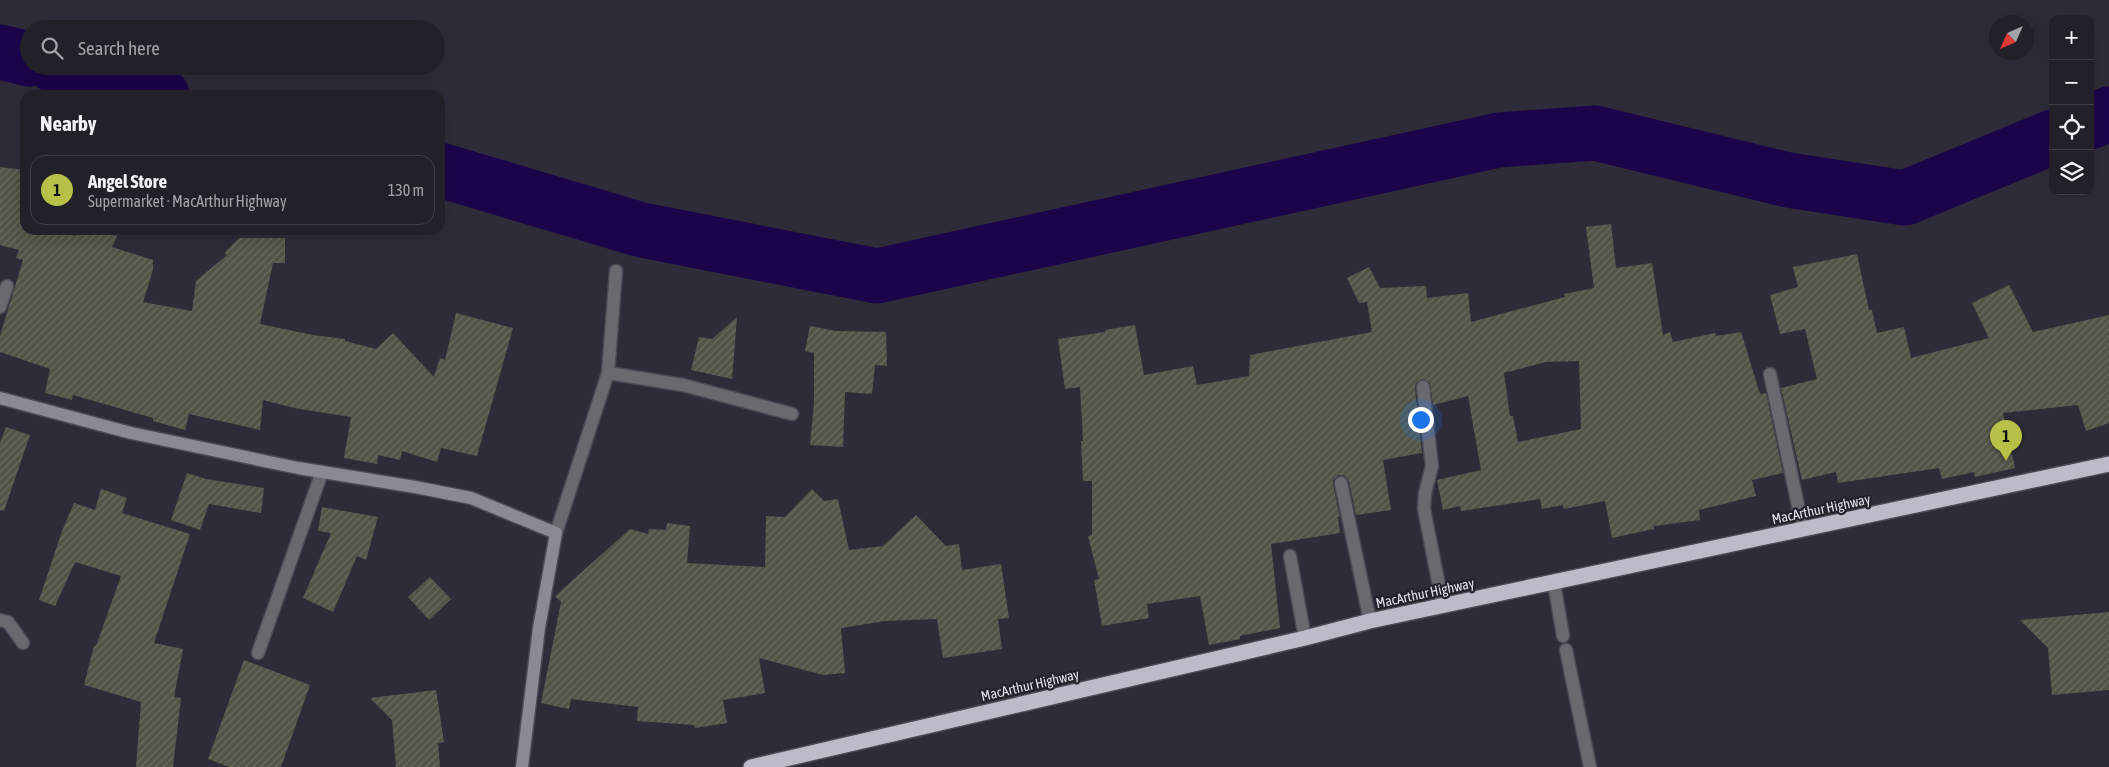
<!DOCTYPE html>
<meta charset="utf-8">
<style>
:root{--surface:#22212a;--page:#2a2932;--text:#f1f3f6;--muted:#a2a3a8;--line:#3f3e47;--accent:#b7c148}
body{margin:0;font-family:"Asap Condensed",sans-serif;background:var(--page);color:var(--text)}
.controls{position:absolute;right:15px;top:15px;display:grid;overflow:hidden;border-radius:10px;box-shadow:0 5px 20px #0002}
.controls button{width:45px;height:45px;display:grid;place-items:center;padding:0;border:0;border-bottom:1px solid var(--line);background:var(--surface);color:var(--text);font:25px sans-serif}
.compass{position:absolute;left:1989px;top:15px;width:45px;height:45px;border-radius:50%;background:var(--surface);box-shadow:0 5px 20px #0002;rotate:225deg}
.you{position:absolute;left:1420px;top:419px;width:18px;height:18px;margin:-12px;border:4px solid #fff;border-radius:50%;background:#1a73e8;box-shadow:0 0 0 8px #1a73e833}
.badge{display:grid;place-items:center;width:32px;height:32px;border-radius:50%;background:var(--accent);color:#111;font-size:16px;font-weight:700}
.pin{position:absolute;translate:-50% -41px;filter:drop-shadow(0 1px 2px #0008)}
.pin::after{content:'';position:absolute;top:26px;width:18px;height:15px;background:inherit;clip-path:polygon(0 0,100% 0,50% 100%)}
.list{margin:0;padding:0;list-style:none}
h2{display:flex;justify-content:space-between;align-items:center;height:65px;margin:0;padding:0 20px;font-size:21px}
h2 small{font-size:16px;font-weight:400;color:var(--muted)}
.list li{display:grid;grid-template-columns:32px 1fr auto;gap:15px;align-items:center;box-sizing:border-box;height:70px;margin:0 10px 10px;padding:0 10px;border:1px solid var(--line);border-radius:15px}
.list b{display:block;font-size:19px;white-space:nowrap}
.list p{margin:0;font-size:16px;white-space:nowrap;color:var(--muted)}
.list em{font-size:16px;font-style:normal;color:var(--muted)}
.icon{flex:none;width:28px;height:28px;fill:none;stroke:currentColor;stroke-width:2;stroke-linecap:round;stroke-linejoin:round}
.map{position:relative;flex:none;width:2109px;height:767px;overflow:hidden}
.search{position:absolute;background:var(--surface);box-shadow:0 5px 20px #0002;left:20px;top:20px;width:425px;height:55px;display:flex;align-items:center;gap:12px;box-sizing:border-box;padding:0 18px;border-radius:28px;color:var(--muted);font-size:19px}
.panel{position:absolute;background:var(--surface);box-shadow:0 5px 20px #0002;left:20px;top:90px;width:425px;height:145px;border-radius:15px}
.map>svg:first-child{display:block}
</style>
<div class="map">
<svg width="2109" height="767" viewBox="0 0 2109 767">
<defs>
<pattern id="building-hatch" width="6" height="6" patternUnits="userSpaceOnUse" patternTransform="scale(1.25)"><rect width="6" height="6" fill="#525447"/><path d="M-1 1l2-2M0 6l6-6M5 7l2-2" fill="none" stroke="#6b6c62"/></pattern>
</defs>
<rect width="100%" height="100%" fill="#2d2c38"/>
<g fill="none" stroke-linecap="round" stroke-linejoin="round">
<!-- river -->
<path stroke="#1c044b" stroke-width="55" d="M0,52L29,59
M55,66L162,95
M2090,122L2109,114
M440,170L642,230L877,276L1499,140L1595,133L1788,180L1905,198L2053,137"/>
</g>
<!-- building -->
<path fill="url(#building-hatch)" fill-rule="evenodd" d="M0,167L25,170V230H57L75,236L77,230H102L117,236L112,247L153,260V270L143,302L192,311L196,281L227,255L224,253L239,238H285V263H273L260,324L313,335L345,339V341L376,349L393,333L434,377L440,358L445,360L456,313L513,328L477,456L441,448L437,462L402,451L400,460L378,455L377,464L344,458L351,417L294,408L263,400L260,430L189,414L185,430L153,421V418L73,395L72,400L45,393L50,369L0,352V336L23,260L16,258L19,250L0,245Z
M1611,224L1616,268L1652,263L1663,335L1670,332L1673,342L1715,333L1716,336L1741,332L1760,394L1766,393L1783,473L1752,480L1756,496L1699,510L1700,520L1654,526V529L1612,538L1605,501L1564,509L1563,505L1542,509L1540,499L1461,511L1460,506L1443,510L1437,480L1481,470L1468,396L1433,405L1430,383L1422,379L1416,383L1415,388L1422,453L1383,460L1391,510L1356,515L1349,481L1344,475H1339L1333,480V484L1340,517H1338L1340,533L1271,544L1280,628L1240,636V639L1209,645L1200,596L1147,604L1149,618L1102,626L1094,580L1099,579L1088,536L1092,535V481H1083L1081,441H1083L1080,387L1065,389L1058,339L1105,332V330L1135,325L1144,375L1193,366L1197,385L1249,376L1250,355L1372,332L1367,302L1359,303L1347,278L1369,267L1380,288L1426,286L1427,298L1468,293L1471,322L1565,297L1564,294L1594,288L1586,227ZM1579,361L1581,429L1518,442L1513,416H1510L1504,373L1546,362Z
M1857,254L1869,310H1872L1877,333L1904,327L1911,358L1989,338L1972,303L2009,285L2033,332L2109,315V423L2086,431L2078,405L2003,413L2015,468L1975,477L1974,472L1942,479L1939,468L1838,483L1836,472L1802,480L1781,388L1817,379L1805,329L1780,334L1770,295L1798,287L1793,267Z
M737,317L732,379L691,370L699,337L712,339Z
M810,326L836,331L886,332L887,366L875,365L872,394L845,392L843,447L810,445L814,402V353L805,351Z
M6,427L30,435L4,511L0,510V443Z
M187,473L206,479L264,488L261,513L209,504L200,530L171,520Z
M101,489L127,498L122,513L190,534L154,643L183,649L174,697L181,698L173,767H136L141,702L84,685L94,646H96L121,576L75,562L55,606L39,600L62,531L74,503L95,510Z
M812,489L824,501L838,499L849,550L883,546L916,515L946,546L959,544L962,570L1001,564L1009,618L998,619L1002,649L943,658L937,619L885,621L841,628L845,673L823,675L759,658L765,693L723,700L727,723L695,728L694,725L637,721L638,707L571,699L569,709L541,703L561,602L555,596L630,529L648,534L649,529L666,530L667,523L690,526L687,563L765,567L766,516L785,517Z
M322,507L378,517L366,560L357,556L333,612L303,598L331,533L318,531Z
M430,577L451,599L429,620L408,597Z
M2109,612V690L2052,695L2048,648L2020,620Z
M244,660L310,685L281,767H229L208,759Z
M436,690L444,742L438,743L440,767H396L392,720L370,698Z"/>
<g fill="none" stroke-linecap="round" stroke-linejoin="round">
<!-- lane casing -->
<g stroke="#4a4954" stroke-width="15">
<path id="lane" d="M1423,387L1432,466L1425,493L1424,509L1443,606
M1341,483L1370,621
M1290,556L1305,638
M1554,583L1563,636
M0,620L8,622L23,643
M1566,650L1590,767
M258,653L322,472"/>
</g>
<!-- street casing -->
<g stroke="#4a4954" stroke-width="15">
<path id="street" d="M0,307L7,286
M608,373L683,385L792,414
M1770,374L1803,529
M556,533L608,373L616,271"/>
</g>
<!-- secondary casing -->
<g stroke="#4a4954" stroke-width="15">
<path id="secondary" d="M0,398L131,433L298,468L415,487L471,498L556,533L539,628L522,767"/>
</g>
<!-- highway casing -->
<g stroke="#4a4954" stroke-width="18">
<path id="highway" d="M751,767L1305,638L1370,621L2109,464"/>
</g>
<!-- lane -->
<use href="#lane" stroke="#6a6970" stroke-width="12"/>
<!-- street -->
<use href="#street" stroke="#6a6970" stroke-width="12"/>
<!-- secondary -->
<use href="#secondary" stroke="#8b8a94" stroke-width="12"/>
<!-- highway -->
<use href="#highway" stroke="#bcbbca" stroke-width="15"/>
</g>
<g text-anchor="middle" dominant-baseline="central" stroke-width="4.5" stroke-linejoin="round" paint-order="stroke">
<!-- street labels -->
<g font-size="14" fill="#e2e2ea" stroke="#23232e">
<text transform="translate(1821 509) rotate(-12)">MacArthur Highway</text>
<text transform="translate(1425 593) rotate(-12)">MacArthur Highway</text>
<text transform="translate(1030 685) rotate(-13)">MacArthur Highway</text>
</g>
</g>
</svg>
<div class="controls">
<button>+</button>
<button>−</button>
<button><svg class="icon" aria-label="locate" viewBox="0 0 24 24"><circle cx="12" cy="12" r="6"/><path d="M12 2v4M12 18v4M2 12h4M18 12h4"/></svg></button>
<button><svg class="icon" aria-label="layers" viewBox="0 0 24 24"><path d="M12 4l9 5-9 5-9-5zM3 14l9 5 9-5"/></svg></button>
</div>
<svg class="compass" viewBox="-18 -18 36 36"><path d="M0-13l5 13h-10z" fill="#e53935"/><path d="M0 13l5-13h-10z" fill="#a2a3a8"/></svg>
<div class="you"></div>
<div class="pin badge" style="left:2006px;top:461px">1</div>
<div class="search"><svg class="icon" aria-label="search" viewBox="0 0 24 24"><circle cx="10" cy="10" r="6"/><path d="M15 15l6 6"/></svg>Search here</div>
<section class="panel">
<h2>Nearby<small></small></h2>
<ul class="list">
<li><span class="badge">1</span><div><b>Angel Store</b><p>Supermarket · MacArthur Highway</p></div><em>130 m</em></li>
</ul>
</section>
</div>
